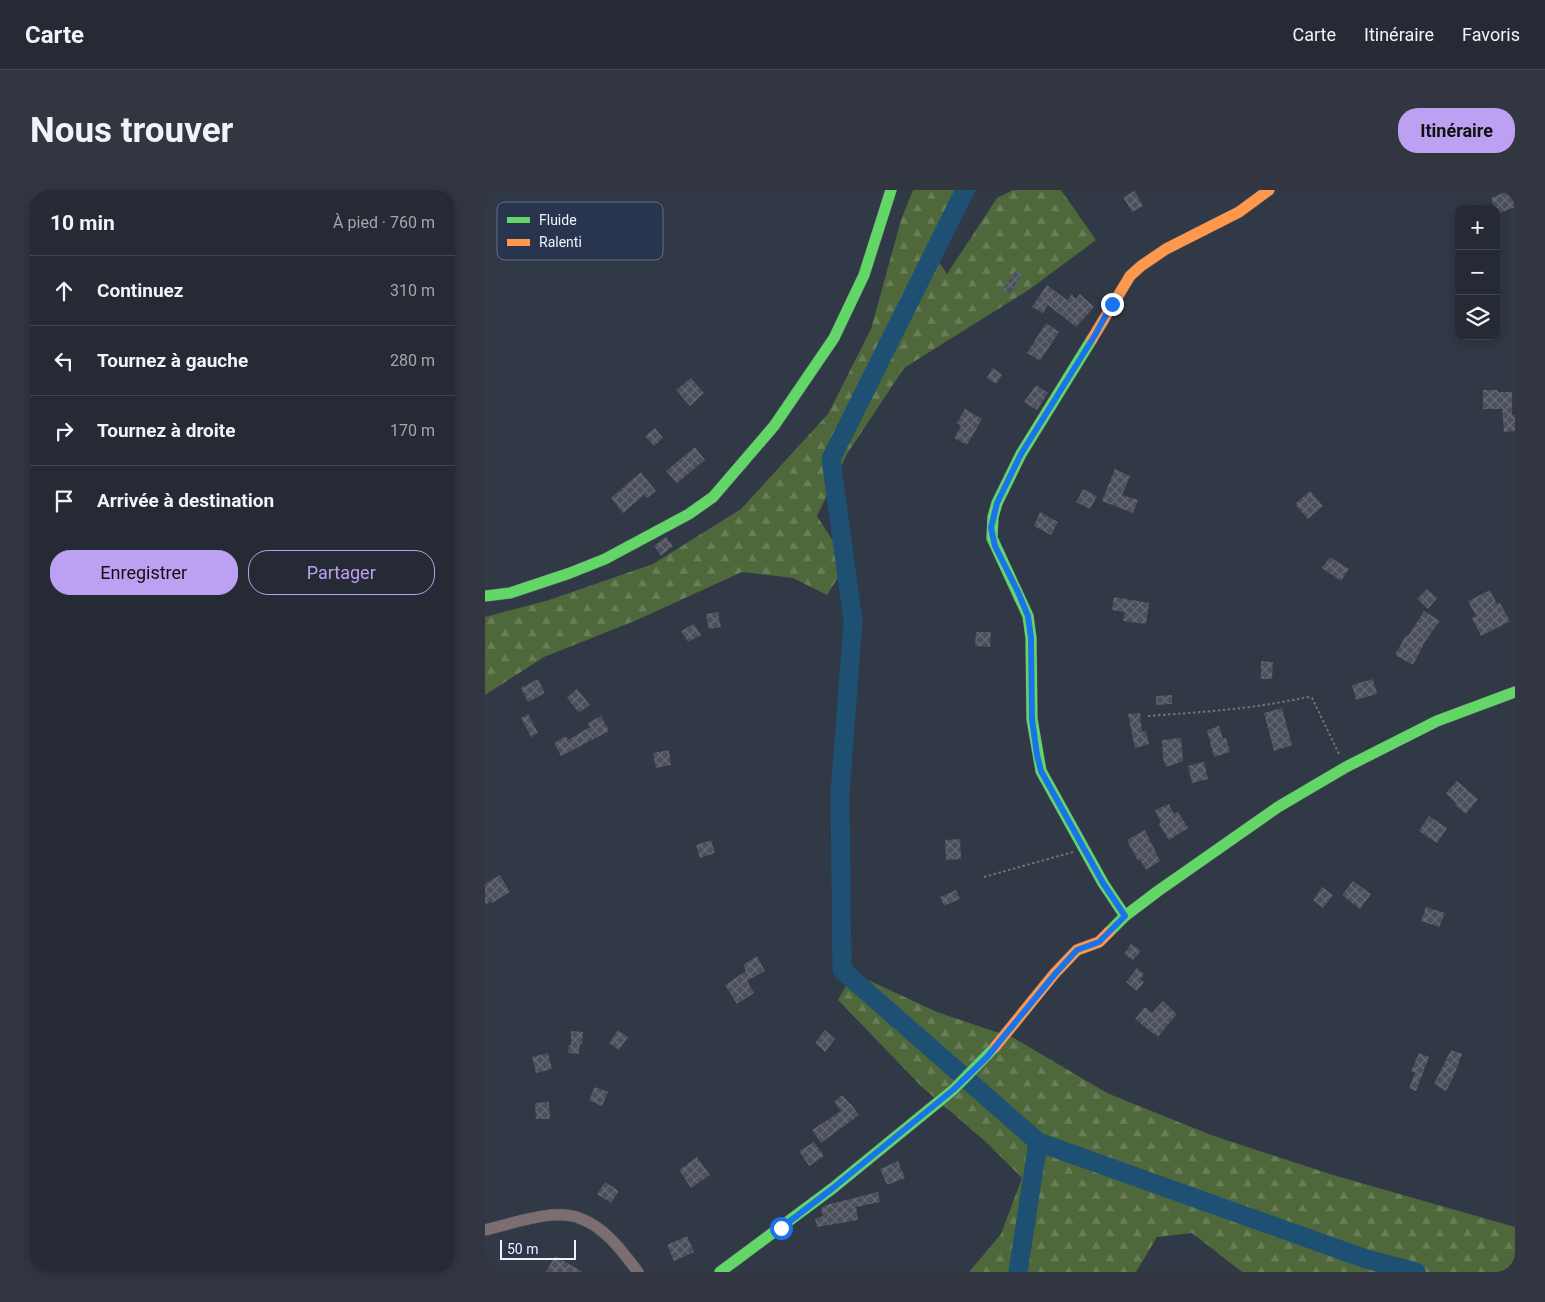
<!DOCTYPE html>
<html lang="fr">
<meta charset="utf-8">
<style>
:root{--surface:#252a34;--page:#313640;--text:#f1f3f6;--muted:#a3a7ac;--line:#42464f;--accent:#bca0f2}
body{margin:0;font-family:Roboto,sans-serif;background:var(--page);color:var(--text)}
.controls{position:absolute;right:15px;top:15px;display:grid;overflow:hidden;border-radius:10px;box-shadow:0 2px 12px #0003}
.controls button{width:45px;height:45px;display:grid;place-items:center;padding:0;border:0;border-bottom:1px solid var(--line);background:var(--surface);color:var(--text);font:25px sans-serif}
.scale{position:absolute;left:15px;bottom:12px;width:76px;box-sizing:border-box;padding-left:5px;border:2px solid #eef2fc;border-top:0;font-size:14px;line-height:18px;white-space:nowrap;color:#eef2fc;-webkit-text-stroke:4px #29344e;paint-order:stroke}
.stop{position:absolute;width:15px;height:15px;margin:-11px;border:4px solid #1a73e8;border-radius:50%;background:#fff}
.stop.end{background:#1a73e8;border-color:#fff;box-shadow:0 1px 5px #0008}
.list{margin:0;padding:0;list-style:none}
h2{display:flex;justify-content:space-between;align-items:center;height:65px;margin:0;padding:0 20px;font-size:21px}
h2 small{font-size:16px;font-weight:400;color:var(--muted)}
.list li{display:grid;grid-template-columns:32px 1fr auto;gap:15px;align-items:center;box-sizing:border-box;height:70px;padding:0 20px;border-top:1px solid var(--line)}
.list b{display:block;font-size:19px;white-space:nowrap}
.list em{font-size:16px;font-style:normal;color:var(--muted)}
.actions{display:flex;gap:10px;padding:15px 20px}
.actions a{flex:1;padding:11px 0;border:1px solid var(--accent);border-radius:20px;text-align:center;font-size:18px;color:var(--accent)}
.actions .main{background:var(--accent);color:#111}
.icon{flex:none;width:28px;height:28px;fill:none;stroke:currentColor;stroke-width:2;stroke-linecap:round;stroke-linejoin:round}
.map{position:relative;flex:none;width:1030px;height:1082px;overflow:hidden;border-radius:20px}
header{display:flex;align-items:center;gap:30px;box-sizing:border-box;height:70px;padding:0 25px;background:var(--surface);border-bottom:1px solid var(--line)}
header strong{font-size:24px}
nav{display:flex;gap:28px;margin-inline-start:auto;font-size:18px}
.intro{display:flex;align-items:center;justify-content:space-between;box-sizing:border-box;height:120px;padding:0 30px}
h1{margin:0;font-size:35px}
.button{padding:12px 22px;border-radius:20px;background:var(--accent);color:#111;font-size:18px;font-weight:700}
main{display:flex;gap:30px;padding:0 30px}
aside{flex:1;background:var(--surface);border-radius:20px;box-shadow:0 2px 12px #0003}
.map>svg:first-child{display:block}
</style>
<header>
<strong>Carte</strong>
<nav><a>Carte</a><a>Itinéraire</a><a>Favoris</a></nav>
</header>
<div class="intro"><h1>Nous trouver</h1><a class="button">Itinéraire</a></div>
<main>
<aside>
<h2>10 min<small>À pied · 760 m</small></h2>
<ul class="list">
<li><svg class="icon" aria-label="ahead" viewBox="0 0 24 24"><path d="M12 20V5M6 11l6-6 6 6"/></svg><div><b>Continuez</b></div><em>310 m</em></li>
<li><svg class="icon" aria-label="left" viewBox="0 0 24 24"><path d="M17 20v-9H6M10 6l-5 5 5 5"/></svg><div><b>Tournez à gauche</b></div><em>280 m</em></li>
<li><svg class="icon" aria-label="right" viewBox="0 0 24 24"><path d="M7 20v-9h11M14 6l5 5-5 5"/></svg><div><b>Tournez à droite</b></div><em>170 m</em></li>
<li><svg class="icon" aria-label="arrive" viewBox="0 0 24 24"><path d="M6 21V4h12l-3 4 3 4H6"/></svg><div><b>Arrivée à destination</b></div></li>
</ul>
<div class="actions"><a class="main">Enregistrer</a><a>Partager</a></div>
</aside>
<div class="map">
<svg width="1030" height="1082" viewBox="0 0 1030 1082">
<defs>
<pattern id="forest-firs" width="22" height="20" patternUnits="userSpaceOnUse" patternTransform="scale(1.25)"><rect width="22" height="20" fill="#4f683b"/><path d="M5 1l3.5 6h-7zM16 11l3.5 6h-7z" fill="#697e58"/></pattern>
<pattern id="building-cross-hatch" width="8" height="8" patternUnits="userSpaceOnUse" patternTransform="scale(1.25)"><rect width="8" height="8" fill="#4c505c"/><path d="M0 0l8 8M0 8l8-8" fill="none" stroke="#666a74"/></pattern>
</defs>
<rect width="100%" height="100%" fill="#313846"/>
<!-- forest -->
<path fill="url(#forest-firs)" d="M428,0H491L477,16L448,63L462,84L512,8L528,0H576L611,50L545,99L419,178L362,264L332,326L362,373L342,405L308,388L257,382L152,430L59,467L0,505V427L64,410L168,374L256,319L343,224L386,139L416,30Z
M368,783L452,822L529,848L622,903L726,945L848,985L1030,1037V1082H757L707,1043L672,1047L651,1082H484L516,1044L537,988L501,952L437,897L353,810Z"/>
<g fill="none" stroke-linecap="round" stroke-linejoin="round">
<!-- river -->
<path stroke="#1e5074" stroke-width="19" d="M480,0L346,269L368,431L355,604L357,780L553,952L881,1069L931,1082
M533,1082L553,952"/>
</g>
<!-- building -->
<path fill="url(#building-cross-hatch)" d="M1025,0H1030V17L1012,24L1006,8Z
M650,1L658,16L647,22L638,7Z
M531,80L537,84L525,104L518,99Z
M562,95L582,110L587,104L591,109L595,104L609,117L591,137L563,115L558,123L547,117Z
M561,133L574,142L555,171L542,163Z
M508,178L517,185L511,194L502,188Z
M206,188L219,203L205,216L191,200Z
M551,195L563,203L552,220L539,212Z
M998,200H1013V202H1027V225H1030V241L1019,242L1017,219H998Z
M480,219L497,229L482,255L469,248L476,236L472,233Z
M170,238L178,248L169,256L160,246Z
M210,257L220,270L192,293L181,281Z
M630,279L645,286L637,305L653,310L648,323L617,311Z
M156,282L171,301L162,308L159,305L138,323L126,308Z
M598,299L612,306L605,319L591,312Z
M825,301L838,316L823,329L810,314Z
M555,322L573,332L566,345L549,336Z
M181,347L188,356L176,366L169,356Z
M845,367L864,379L856,391L837,378Z
M942,399L952,408L943,419L932,409Z
M1005,400L1012,414L1015,413L1025,431L996,446L987,428L991,426L983,411Z
M629,407L664,413L661,434L638,431L640,422L627,420Z
M939,421L955,431L941,450L928,475L910,465L921,445L923,446Z
M233,422L236,437L224,439L221,424Z
M209,434L216,445L203,452L196,441Z
M491,442H506L505,457L490,456Z
M776,471L788,472L787,489H776Z
M53,489L60,503L43,512L36,498Z
M888,489L892,504L871,510L867,495Z
M92,499L105,515L94,523L82,508Z
M687,505V514L671,515V506Z
M797,518L807,555L789,561L779,523Z
M655,523L657,542L661,541L664,554L650,558L643,524Z
M43,524L53,543L46,547L36,528Z
M116,526L124,541L76,566L69,553L81,546L83,550L105,537L103,533Z
M734,536L738,549L741,548L745,562L729,567L722,540Z
M696,548L698,571L681,577L678,568L677,550Z
M184,560L186,575L171,578L168,563Z
M719,572L723,589L707,593L703,576Z
M972,591L993,609L981,624L970,615L971,613L961,603Z
M684,614L689,624L693,622L703,638L684,650L674,634L676,632L670,620Z
M944,626L962,638L952,653L934,641Z
M660,640L675,671L661,680L655,670L653,671L642,650Z
M475,649L476,669L461,670L460,650Z
M226,650L230,663L215,668L211,655Z
M15,685L25,702L7,713L6,711L0,715V694Z
M868,691L886,704L875,719L857,705Z
M837,697L848,705L838,718L828,710Z
M471,700L475,709L459,716L455,707Z
M941,717L960,723L954,737L936,731Z
M646,754L656,761L648,770L639,764Z
M272,766L280,781L262,791L269,803L252,814L240,795L261,781L258,775Z
M652,778L659,784L655,789L659,792L652,801L641,792Z
M678,811L692,824L673,847L650,829L660,817L667,823Z
M133,840L143,847L134,860L124,853Z
M340,840L350,849L340,862L330,853Z
M86,841L98,842L97,854H95L94,864L83,863L84,855H86Z
M966,860L977,864L968,888L961,901L949,894Z
M63,863L67,879L51,883L47,867Z
M934,863L944,867L931,901L924,898L930,883L926,881Z
M110,897L123,902L117,916L104,910Z
M357,905L365,914H366L374,925L336,953L327,940L356,921L349,912Z
M64,912L65,929H51L50,913Z
M329,952L339,966L324,976L314,961Z
M212,967L225,985L206,998L194,980Z
M413,971L420,988L402,995L395,979Z
M120,992L134,1001L126,1013L112,1004Z
M393,1002L395,1012L371,1017L373,1030L332,1037L330,1029L338,1026L336,1019L341,1015Z
M202,1046L209,1062L189,1071L182,1055Z
M70,1066L98,1082H61Z"/>
<g fill="none" stroke-linecap="round" stroke-linejoin="round">
<!-- street casing -->
<g stroke="#515761" stroke-width="12">
<path id="street" d="M0,1040C26,1034 69,1018 94,1028C119,1036 138,1062 153,1082"/>
</g>
<!-- fast casing -->
<g stroke="#515761" stroke-width="12">
<path id="fast" d="M607,149L536,264L512,313L508,327L507,348L543,426L546,448L547,529L556,581L618,693L640,726
M0,406L25,403L85,383L120,369L204,324L228,307L289,236L349,148L379,85L406,0
M624,742L640,726L673,701L793,617L861,577L952,531L1030,502
M235,1082L348,998L468,900L510,857"/>
</g>
<!-- slow casing -->
<g stroke="#515761" stroke-width="12">
<path id="slow" d="M607,149L645,86L656,76L681,59L754,22L784,0
M510,857L570,783L592,760L614,752L624,742"/>
</g>
<!-- path -->
<path stroke="#787176" stroke-width="2" stroke-dasharray="2.5 2.5" stroke-linecap="butt" d="M663,526C717,522 769,519 822,507L827,508L855,566
M499,687L588,662"/>
<!-- street -->
<use href="#street" stroke="#7b6d70" stroke-width="11"/>
<!-- fast -->
<use href="#fast" stroke="#63d668" stroke-width="11"/>
<!-- slow -->
<use href="#slow" stroke="#ff974d" stroke-width="11"/>
</g>
<g fill="none" stroke-linecap="round" stroke-linejoin="round">
<!-- route -->
<path stroke="#1a73e8" stroke-width="6" d="M296,1038L348,998L468,900L502,867L570,784L592,760L614,752L640,726L618,693L556,581L552,565L547,529L546,448L543,426L533,402L510,356L506,338L512,313L536,264L610,145L627,114"/>
</g>
<!-- legend -->
<rect x="12" y="12" width="166" height="58" rx="8" fill="#29344e" stroke="#646d82" stroke-width="1"/>
<rect x="22" y="27" width="23" height="6" fill="#63d668"/>
<rect x="22" y="49" width="23" height="7" fill="#ff974d"/>
<g font-size="14" fill="#eef2fc">
<text x="54" y="35">Fluide</text>
<text x="54" y="57">Ralenti</text>
</g>
</svg>
<div class="controls">
<button>+</button>
<button>−</button>
<button><svg class="icon" aria-label="layers" viewBox="0 0 24 24"><path d="M12 4l9 5-9 5-9-5zM3 14l9 5 9-5"/></svg></button>
</div>
<div class="scale">50 m</div>
<div class="stop" style="left:296px;top:1038px"></div>
<div class="stop end" style="left:627px;top:114px"></div>
</div>
</main>
